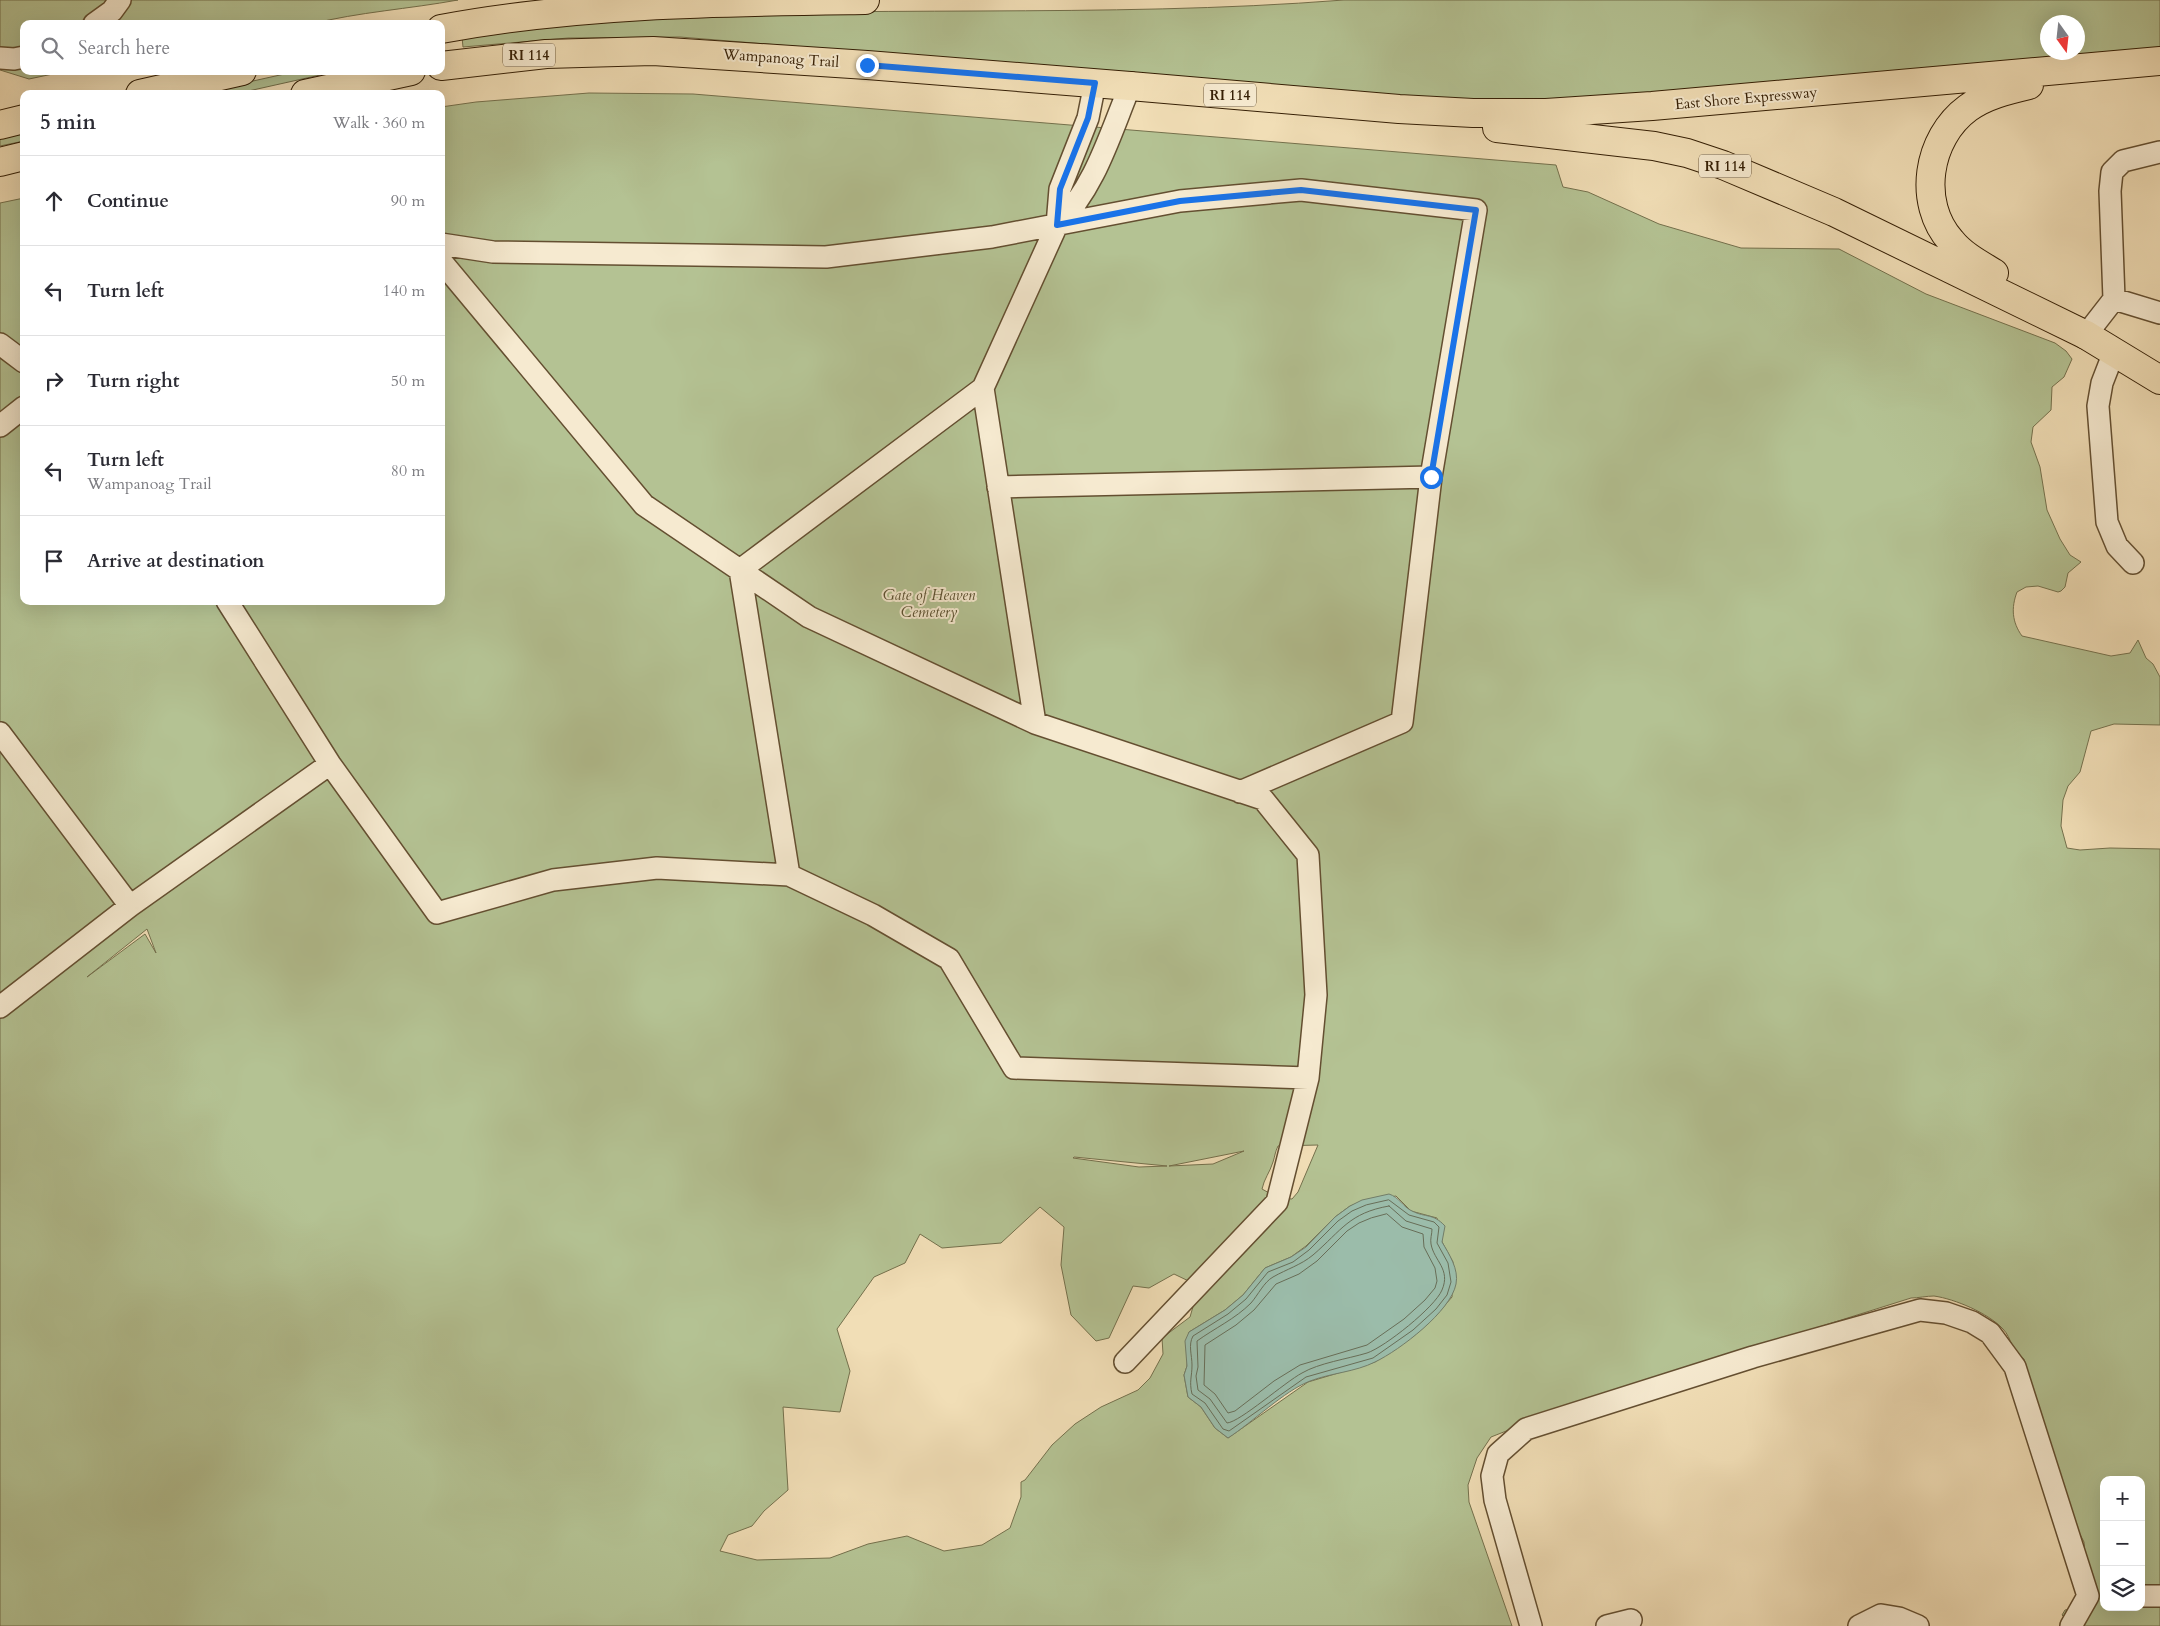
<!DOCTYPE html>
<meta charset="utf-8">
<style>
:root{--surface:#fff;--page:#f2f2f3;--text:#2b2b33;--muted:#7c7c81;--line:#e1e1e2}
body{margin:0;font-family:Cardo,serif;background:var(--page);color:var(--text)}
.controls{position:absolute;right:15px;bottom:15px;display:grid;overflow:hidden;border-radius:10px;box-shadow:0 5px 20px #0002}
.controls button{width:45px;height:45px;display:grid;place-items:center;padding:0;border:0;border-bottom:1px solid var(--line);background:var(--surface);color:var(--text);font:25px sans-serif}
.compass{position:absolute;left:2040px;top:15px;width:45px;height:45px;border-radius:50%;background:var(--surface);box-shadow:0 5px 20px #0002;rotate:165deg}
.stop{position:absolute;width:15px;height:15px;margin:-11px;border:4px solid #1a73e8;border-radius:50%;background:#fff}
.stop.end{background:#1a73e8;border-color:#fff;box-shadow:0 1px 5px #0008}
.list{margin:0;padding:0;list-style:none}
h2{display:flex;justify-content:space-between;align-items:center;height:65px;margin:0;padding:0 20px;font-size:21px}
h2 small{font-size:16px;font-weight:400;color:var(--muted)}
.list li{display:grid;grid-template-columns:32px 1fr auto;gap:15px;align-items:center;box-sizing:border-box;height:90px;padding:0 20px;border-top:1px solid var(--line)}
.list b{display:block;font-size:19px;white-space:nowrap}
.list p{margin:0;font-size:16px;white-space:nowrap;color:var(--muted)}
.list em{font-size:16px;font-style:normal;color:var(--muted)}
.icon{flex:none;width:28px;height:28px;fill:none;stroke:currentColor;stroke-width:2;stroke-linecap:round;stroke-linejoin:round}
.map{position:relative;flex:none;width:2160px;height:1626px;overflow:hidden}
.search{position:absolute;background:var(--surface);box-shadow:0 5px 20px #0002;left:20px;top:20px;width:425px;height:55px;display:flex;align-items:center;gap:12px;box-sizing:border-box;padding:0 18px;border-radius:10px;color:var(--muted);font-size:19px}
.panel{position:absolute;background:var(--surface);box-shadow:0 5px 20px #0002;left:20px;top:90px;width:425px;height:515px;border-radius:10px}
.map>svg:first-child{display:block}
</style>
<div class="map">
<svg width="2160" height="1626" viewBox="0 0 2160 1626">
<rect width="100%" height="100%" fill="#f1deb6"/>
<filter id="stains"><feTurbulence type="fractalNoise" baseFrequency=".004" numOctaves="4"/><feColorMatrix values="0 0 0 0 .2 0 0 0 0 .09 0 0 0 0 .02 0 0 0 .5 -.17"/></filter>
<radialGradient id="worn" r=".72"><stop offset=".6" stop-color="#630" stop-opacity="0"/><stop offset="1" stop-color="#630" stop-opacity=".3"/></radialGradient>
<!-- green -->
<path fill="#b4c293" stroke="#74704c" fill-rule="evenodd" d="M0,0H458C409,9 359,12 311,24H24V71H67L29,79L0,70Z
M1344,0H2160V48L1699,90L1529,100H1458L680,37L568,38L463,47L462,37C513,31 565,23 616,19C858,4 1102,19 1344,0ZM2048,22H2078V52H2048Z
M298,71H338L235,94L199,93Z
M589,93L693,94L1556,165L1563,187L1588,192L1659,224L1741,248L1839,249L1926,294L2055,343L2066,351L2072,359L2064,377L2052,387L2051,410L2033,427L2031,442L2040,467L2047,510L2060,539L2070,555L2081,562L2068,573L2065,587L2061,591L2058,592L2038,586L2026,587L2017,592C2011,608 2012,622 2022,636L2111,656L2130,653L2138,640L2146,658L2153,664L2160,677V725L2114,724L2091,731L2080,772L2068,786L2063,800L2061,826L2067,848L2080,850L2110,848L2160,849V1626H2073L2062,1615L2065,1610L2075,1608L2085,1559L2084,1542L2072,1519L2024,1359C2011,1352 2012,1338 2003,1329C1988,1313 1955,1299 1934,1296C1927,1296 1918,1298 1911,1298L1575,1404L1491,1437L1477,1458L1468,1485L1469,1502L1512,1626H0V203L24,198V601H441V107L476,102ZM147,929L156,953L145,934L87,977ZM1318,1145L1298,1192L1292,1199L1278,1198L1262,1189C1264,1179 1270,1172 1273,1162C1275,1156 1275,1152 1278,1146ZM1244,1151L1213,1164L1169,1166ZM1073,1158L1074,1157L1167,1166L1139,1167ZM1396,1196L1411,1211L1437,1218L1442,1242L1453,1262L1452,1297L1439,1312L1416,1334L1375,1362L1308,1382L1228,1438L1215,1428L1201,1407L1188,1397L1184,1375L1187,1366L1189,1332L1225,1310L1243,1295L1265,1268L1291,1257L1306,1246L1335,1217L1350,1206L1361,1202ZM1040,1207L1064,1227L1061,1265L1071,1315L1096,1341L1109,1338L1133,1286L1149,1288L1174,1274L1199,1286L1190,1317L1162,1338L1163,1354L1150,1378L1138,1390L1101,1407L1075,1424L1052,1445L1025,1480L1021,1482V1497L1010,1528L982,1545L944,1551L907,1536L868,1544L830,1558L757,1560L720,1551L728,1535L752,1526L764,1511L788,1490L783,1407L840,1412L850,1371L837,1329L874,1277L905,1263L920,1234L942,1248L1001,1243ZM2104,1480H2141V1607H2104Z
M24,132V141L0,146V137Z"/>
<!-- water -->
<path fill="#9bbcaa" stroke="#727d68" d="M1389,1194C1399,1197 1403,1207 1412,1211C1426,1218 1433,1213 1445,1226L1442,1242C1449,1254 1459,1269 1456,1284C1451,1311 1400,1350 1375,1362C1355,1372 1331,1373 1310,1381C1284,1391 1253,1422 1228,1438L1215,1428L1201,1407L1188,1397L1184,1375L1187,1366L1185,1341L1189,1332L1225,1310L1243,1295L1265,1268L1291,1257L1306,1247L1335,1217L1350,1206L1362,1200Z"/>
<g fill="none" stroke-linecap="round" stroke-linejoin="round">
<!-- shore -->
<path stroke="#686e58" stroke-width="1" d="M1389,1200L1409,1215L1434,1222L1439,1227L1437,1243L1448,1263L1451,1282L1447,1295L1436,1309L1413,1330L1373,1358L1306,1377L1229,1431L1223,1429L1205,1403L1192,1394C1189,1381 1192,1377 1192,1365C1192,1355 1188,1345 1193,1336L1228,1314L1246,1299L1268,1272L1293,1262L1309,1250L1338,1221L1352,1211L1366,1205Z
M1389,1206L1406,1221L1432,1229C1432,1234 1430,1239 1431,1244C1434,1261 1451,1269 1442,1290C1435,1307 1385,1347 1367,1353C1347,1359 1319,1363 1302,1373C1285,1382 1240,1422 1227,1423L1210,1399L1198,1390L1196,1376L1198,1367L1197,1341C1215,1328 1235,1319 1251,1303C1258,1295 1264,1282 1273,1277C1287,1269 1301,1265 1313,1255C1342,1230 1349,1213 1389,1206Z
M1387,1214L1402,1227L1423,1234L1424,1247L1435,1268L1437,1281L1435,1288L1425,1300L1404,1319L1367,1345L1300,1365L1274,1381L1235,1411L1228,1413L1215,1394L1204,1385L1205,1345L1236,1325L1254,1310L1276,1284L1299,1274L1317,1261L1347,1231L1359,1223L1371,1218Z"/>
<!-- minor casing -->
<g stroke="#644f31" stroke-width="24">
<path id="minor" d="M94,24L112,11L120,0
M0,58L14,59L24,57
M1095,83L1088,118L1060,189L1057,225C1095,188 1110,134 1130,86
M1057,225L983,388L1035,723L1263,799L1308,855L1316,995L1308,1078L1277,1202L1125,1362
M441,244L493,252L826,257L992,237L1180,201L1301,190L1476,210L1431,477L1402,722L1240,792
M441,261L644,505L809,617L1035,723
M2114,299L2160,313
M2086,335L2114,299L2110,191L2112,172L2123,161L2160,152
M0,344L24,362
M2114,352L2102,383L2098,406L2107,522L2117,546L2133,563
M0,426L24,407
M998,487L1431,477
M227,601L330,764L437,913L553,880L657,868L789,875L873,915L949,959L1014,1068L1308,1078
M0,733L130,906
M789,875L740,570L983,388
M0,1007L130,906L330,764
M2141,1596H2160
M1531,1626L1495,1500L1492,1476L1498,1454L1526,1429L1753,1357L1920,1310L1946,1313L1972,1322L1990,1333L2015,1367L2088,1596
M1607,1626L1631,1620
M1859,1626L1881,1615L1899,1618L1918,1626
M2071,1626L2088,1596"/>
</g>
<!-- major casing -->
<g stroke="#351f05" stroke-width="30">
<path id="major" d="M441,66L546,54L653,51L867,65L1130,86
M305,94L411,71
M0,162L24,156
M2086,335L2160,380"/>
</g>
<!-- highway casing -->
<g stroke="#351f05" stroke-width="30">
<path id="highway" d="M441,29C581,3 722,2 865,0
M1130,86L1399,109L1473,113H1546L1652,106L2160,61
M140,94L242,71
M0,125L24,119
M1497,128L1654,146L1687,153L1723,165L1834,212L2086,335
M1994,273C1979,264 1962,255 1951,241C1917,203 1927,138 1968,108C1986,95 2008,90 2029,85"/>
</g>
<!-- minor -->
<use href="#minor" stroke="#f6ead0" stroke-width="21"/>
<!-- major -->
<use href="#major" stroke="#f1deb6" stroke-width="28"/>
<!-- highway -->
<use href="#highway" stroke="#f1deb6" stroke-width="28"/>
</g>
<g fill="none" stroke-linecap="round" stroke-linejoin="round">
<!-- route -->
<path stroke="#1a73e8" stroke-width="6" d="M867,65L1095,83L1088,118L1060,189L1057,225L1180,201L1301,190L1476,210L1431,477"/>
</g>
<g text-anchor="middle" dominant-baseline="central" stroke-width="4" stroke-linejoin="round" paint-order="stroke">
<!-- shield labels -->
<g fill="#f6ead0" stroke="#6f5c42" stroke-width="1">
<rect x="503" y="43.5" width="52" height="23" rx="4"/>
<rect x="1204" y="83.5" width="52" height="23" rx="4"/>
<rect x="1699" y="154.5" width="52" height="23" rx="4"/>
</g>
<g font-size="14" font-weight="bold" fill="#351f05">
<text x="529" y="55">RI 114</text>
<text x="1230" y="95">RI 114</text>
<text x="1725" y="166">RI 114</text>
</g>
<!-- street labels -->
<g font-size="15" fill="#351f05" stroke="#f6ead0">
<text transform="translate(781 58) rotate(4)">Wampanoag Trail</text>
<text transform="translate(1746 98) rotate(-5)">East Shore Expressway</text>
</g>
<!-- park labels -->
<g font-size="15" font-style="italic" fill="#5b5030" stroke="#f6ead0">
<text x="929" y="595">Gate of Heaven<tspan x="929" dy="17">Cemetery</tspan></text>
</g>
</g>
<rect width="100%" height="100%" filter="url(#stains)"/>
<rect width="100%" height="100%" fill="url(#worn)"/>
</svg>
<div class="controls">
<button>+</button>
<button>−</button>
<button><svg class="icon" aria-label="layers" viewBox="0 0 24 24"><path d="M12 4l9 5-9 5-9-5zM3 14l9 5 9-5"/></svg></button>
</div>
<svg class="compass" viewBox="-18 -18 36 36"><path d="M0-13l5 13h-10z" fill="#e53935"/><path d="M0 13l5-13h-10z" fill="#7c7c81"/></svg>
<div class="stop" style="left:1431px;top:477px"></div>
<div class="stop end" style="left:867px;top:65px"></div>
<div class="search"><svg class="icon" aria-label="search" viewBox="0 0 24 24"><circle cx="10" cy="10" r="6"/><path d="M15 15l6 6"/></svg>Search here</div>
<section class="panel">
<h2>5 min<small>Walk · 360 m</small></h2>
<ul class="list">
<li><svg class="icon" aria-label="ahead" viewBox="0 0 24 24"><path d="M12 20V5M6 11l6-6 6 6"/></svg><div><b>Continue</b></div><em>90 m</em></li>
<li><svg class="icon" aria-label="left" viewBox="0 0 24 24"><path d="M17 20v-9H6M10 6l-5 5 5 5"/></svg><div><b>Turn left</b></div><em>140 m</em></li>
<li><svg class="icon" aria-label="right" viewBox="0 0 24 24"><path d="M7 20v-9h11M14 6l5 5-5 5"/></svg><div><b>Turn right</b></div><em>50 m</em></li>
<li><svg class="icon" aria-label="left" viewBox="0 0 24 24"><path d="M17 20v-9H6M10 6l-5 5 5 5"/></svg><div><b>Turn left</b><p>Wampanoag Trail</p></div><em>80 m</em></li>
<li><svg class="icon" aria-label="arrive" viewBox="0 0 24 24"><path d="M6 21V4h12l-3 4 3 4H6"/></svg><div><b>Arrive at destination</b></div></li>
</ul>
</section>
</div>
